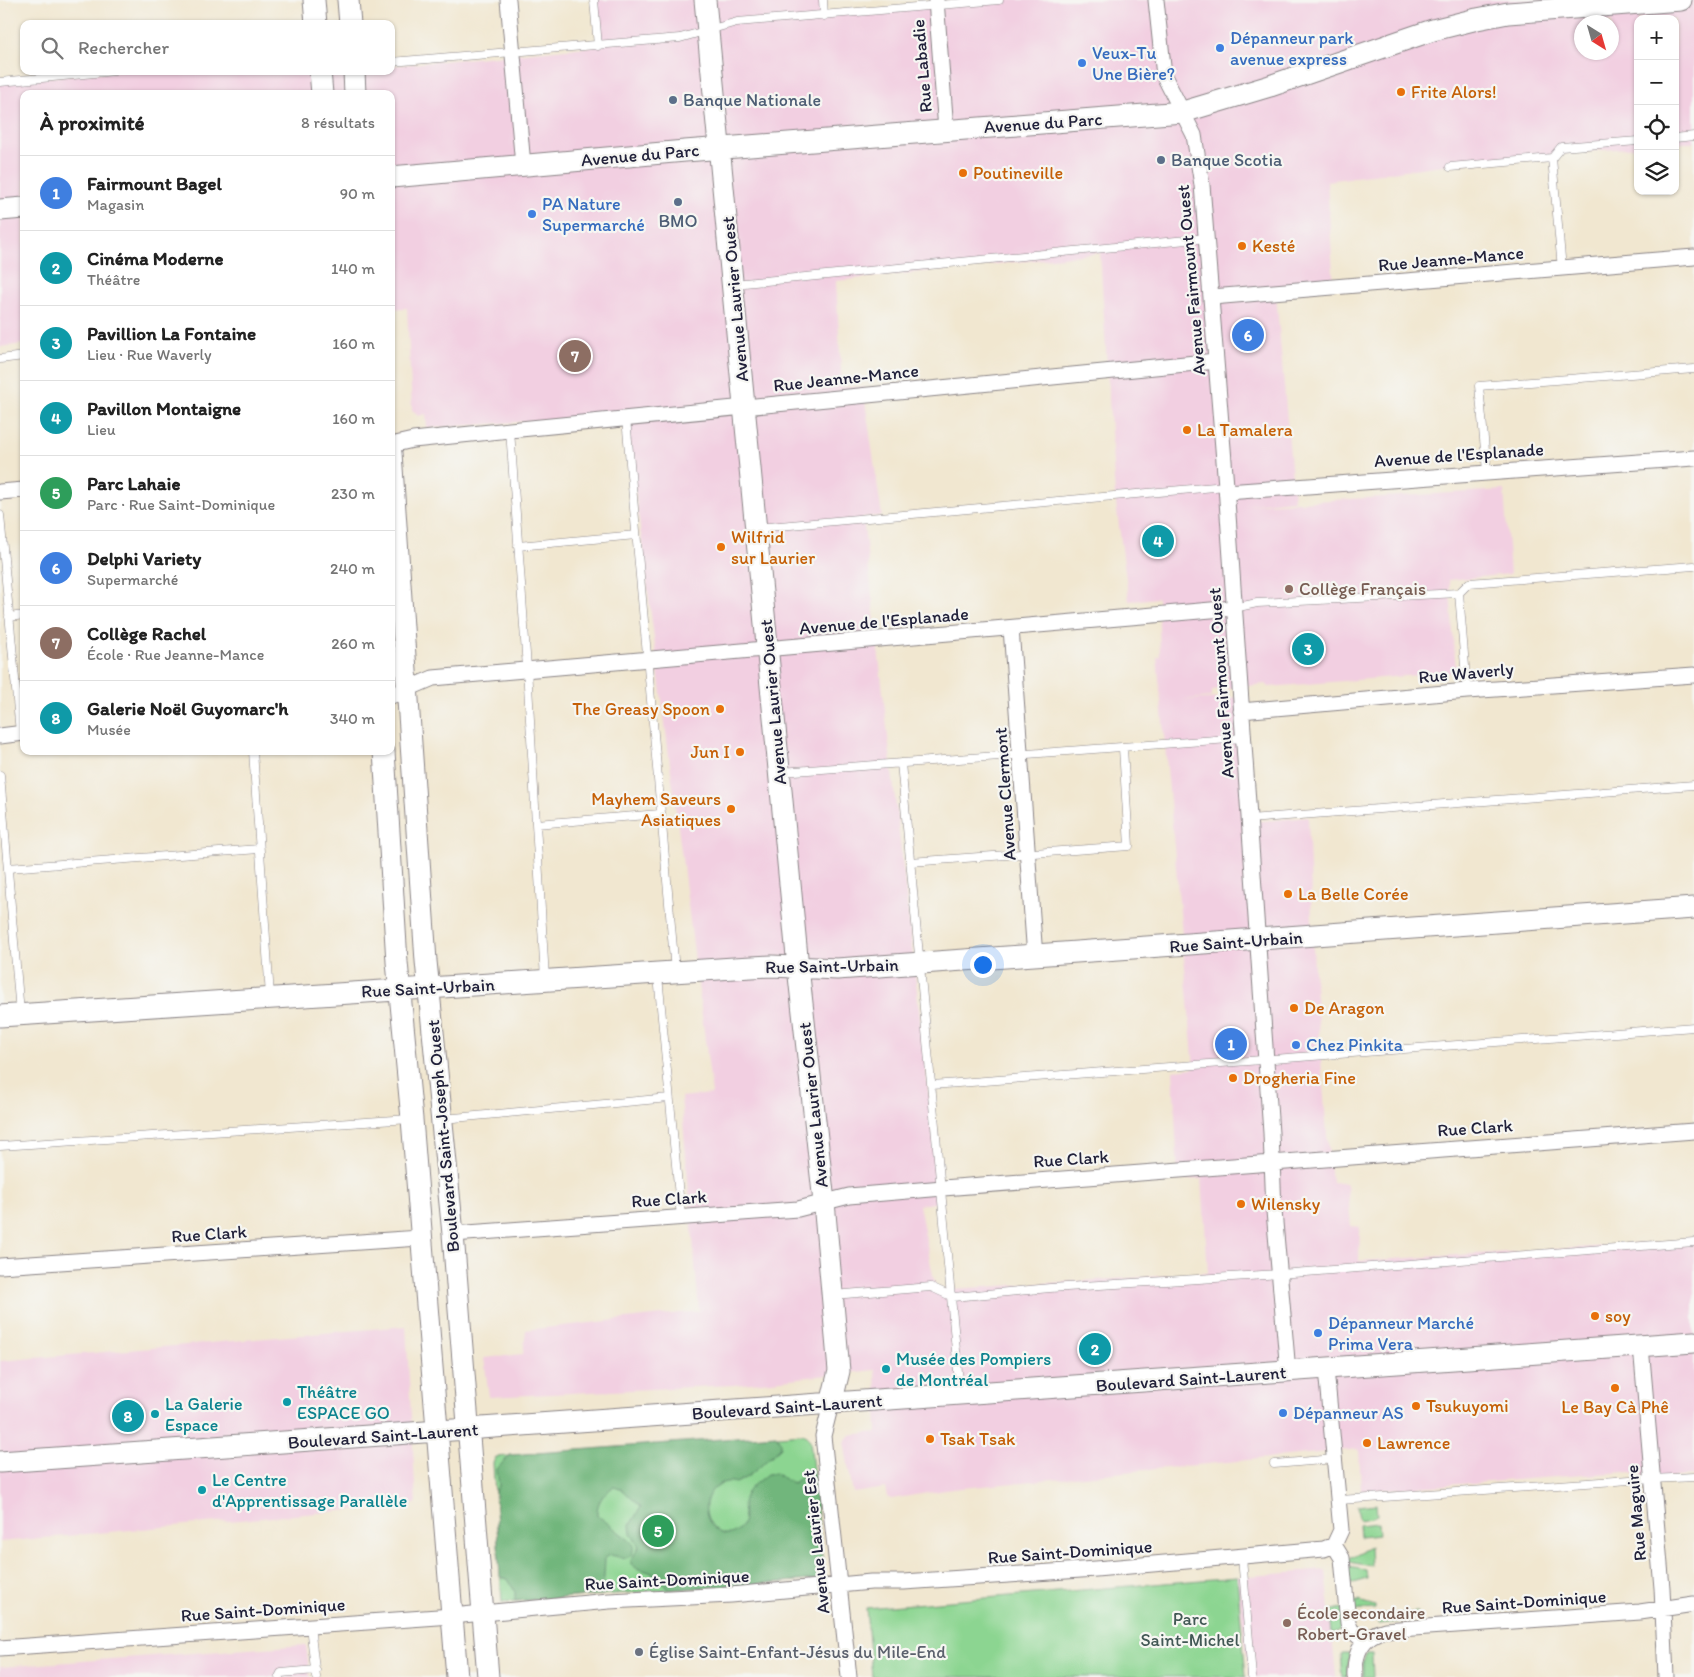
<!DOCTYPE html>
<html lang="fr">
<meta charset="utf-8">
<style>
:root{--surface:#fff;--page:#f6f6f6;--text:#222;--muted:#767676;--line:#e0e0e0;--accent:#c8321e}
body{margin:0;font-family:Itim,sans-serif;background:var(--page);color:var(--text)}
.controls{position:absolute;right:15px;top:15px;display:grid;overflow:hidden;border-radius:10px;box-shadow:0 1px 4px #0004}
.controls button{width:45px;height:45px;display:grid;place-items:center;padding:0;border:0;border-bottom:1px solid var(--line);background:var(--surface);color:var(--text);font:25px sans-serif}
.compass{position:absolute;left:1574px;top:15px;width:45px;height:45px;border-radius:50%;background:var(--surface);box-shadow:0 1px 4px #0004;rotate:143deg}
.you{position:absolute;left:982px;top:964px;width:18px;height:18px;margin:-12px;border:4px solid #fff;border-radius:50%;background:#1a73e8;box-shadow:0 0 0 8px #1a73e833}
.badge{display:grid;place-items:center;width:32px;height:32px;border-radius:50%;background:var(--accent);color:#fff;font-size:16px;font-weight:700}
.pin{position:absolute;translate:-50% -50%;border:2px solid #fff;box-shadow:0 1px 5px #0006}
.list{margin:0;padding:0;list-style:none}
h2{display:flex;justify-content:space-between;align-items:center;height:65px;margin:0;padding:0 20px;font-size:21px}
h2 small{font-size:16px;font-weight:400;color:var(--muted)}
.list li{display:grid;grid-template-columns:32px 1fr auto;gap:15px;align-items:center;box-sizing:border-box;height:75px;padding:0 20px;border-top:1px solid var(--line)}
.list b{display:block;font-size:19px;white-space:nowrap}
.list p{margin:0;font-size:16px;white-space:nowrap;color:var(--muted)}
.list em{font-size:16px;font-style:normal;color:var(--muted)}
.icon{flex:none;width:28px;height:28px;fill:none;stroke:currentColor;stroke-width:2;stroke-linecap:round;stroke-linejoin:round}
.map{position:relative;flex:none;width:1694px;height:1677px;overflow:hidden}
.search{position:absolute;background:var(--surface);box-shadow:0 1px 4px #0004;left:20px;top:20px;width:375px;height:55px;display:flex;align-items:center;gap:12px;box-sizing:border-box;padding:0 18px;border-radius:10px;color:var(--muted);font-size:19px}
.panel{position:absolute;background:var(--surface);box-shadow:0 1px 4px #0004;left:20px;top:90px;width:375px;height:665px;border-radius:10px}
.map>svg:first-child{display:block}
</style>
<div class="map">
<svg width="1694" height="1677" viewBox="0 0 1694 1677">
<rect width="100%" height="100%" fill="#f6f6f2"/>
<filter id="ink" filterUnits="userSpaceOnUse"><feTurbulence type="fractalNoise" baseFrequency=".02" numOctaves="2"/><feDisplacementMap in="SourceGraphic" scale="10" xChannelSelector="R" yChannelSelector="G"/><feConvolveMatrix kernelMatrix="1 2 1 2 8 2 1 2 1" color-interpolation-filters="sRGB"/></filter>
<filter id="wash" filterUnits="userSpaceOnUse"><feTurbulence type="fractalNoise" baseFrequency=".0096" numOctaves="4" result="noise"/><feDisplacementMap in="SourceGraphic" scale="20" xChannelSelector="R" yChannelSelector="G"/><feGaussianBlur stdDeviation="1.12" result="paint"/><feColorMatrix in="noise" values="0 0 0 0 0 0 0 0 0 0 0 0 0 0 0 0 0 1.4 0 .05"/><feComposite in="paint" operator="in"/></filter>
<g filter="url(#wash)">
<rect width="100%" height="100%" fill="#f1e7d0"/>
<!-- built -->
<path fill="#f2cfe1" fill-rule="evenodd" d="M594,0H823L824,15L999,0H1694V142L1675,144V19H1638V147L1456,163L1327,181L1334,288L1219,289L1276,294L1294,500L1246,505L1504,490L1510,574L1449,580L1456,672L1269,687L1266,684L1212,690V697L1182,700L1242,697L1252,822L1308,817L1314,971L1327,1136L1332,1182L1347,1184L1351,1226L1360,1227L1359,1261L1694,1241V1476L1652,1478L1626,1472L1361,1491L1359,1449L952,1489L891,1499L887,1497L885,1488L853,1493L844,1442L850,1435L877,1432L875,1370L733,1385L489,1397L484,1358L523,1354L526,1330L699,1311L681,1097L712,1094L626,418L623,415L427,428L426,414L418,416L412,410L407,308L391,309V94H24V344L0,347V82L115,71H391V66L598,46ZM1582,22H1612V52H1582ZM1100,253L1115,496L1129,601L1158,598L1160,656L1157,657L1194,1068L1173,1070L1178,1180L1202,1179L1208,1273L936,1290L919,1205L941,1202L863,517L882,516L863,387H842L836,281Z
M406,1326L416,1504L0,1542V1361Z
M1326,1570L1336,1677H1250L1237,1577Z
M306,1645L310,1677H0V1667Z"/>
<!-- green -->
<path fill="#8cd591" stroke="#577c66" d="M804,1434L810,1440L824,1579L502,1602L493,1463L496,1457Z
M1376,1504L1377,1515L1372,1518L1359,1520L1357,1506Z
M1378,1523L1379,1535L1360,1537L1359,1525Z
M1370,1547L1371,1566L1348,1562L1347,1559Z
M1348,1567L1366,1570L1367,1579L1349,1584Z
M1237,1577L1246,1677H872L866,1608Z
M1350,1600L1359,1603V1601L1375,1606V1609L1352,1611Z
M1342,1608L1343,1629L1332,1634L1330,1611Z
M1417,1612L1418,1616L1409,1621L1378,1624V1615Z
M1341,1654H1349L1348,1677H1343Z
M1366,1654H1372L1373,1677H1363V1662Z"/>
<!-- forest -->
<path fill="#71b67b" stroke="#4a6c5b" d="M776,1435L781,1442V1447C766,1460 754,1475 736,1483C722,1478 708,1490 706,1504C703,1521 722,1545 739,1529C748,1520 741,1510 744,1499C747,1488 759,1481 767,1474C780,1471 784,1482 794,1483L800,1476L814,1474L824,1579L670,1590C663,1585 660,1578 653,1574C645,1569 638,1571 631,1564V1560L639,1547L631,1533L630,1525L641,1507L623,1490L614,1487C604,1491 596,1504 597,1515L629,1540L634,1545L632,1555L626,1558L610,1555L605,1558L603,1595L515,1601V1592L508,1579L500,1577L495,1491L499,1486L497,1469L510,1455Z"/>
</g>
<g filter="url(#ink)">
<g fill="none" stroke-linecap="round" stroke-linejoin="round">
<!-- lane casing -->
<g stroke="#8a8486" stroke-width="9">
<path id="lane" d="M594,0L598,46
M823,0L824,16
M391,62L680,38L737,22L999,0
M0,82L115,71
M1675,138L1694,136
M1450,167L1552,158
M1562,269L1552,158L1561,147L1638,141
M734,284L1207,238
M0,359L24,356
M626,418L675,971
M510,430L527,668L545,979
M1487,471L1479,386L1694,369
M0,515L20,733
M757,528L1226,486
M518,546L636,535
M1459,593L1467,691
M1234,608L1257,603L1459,593L1469,583L1694,566
M9,617L24,615
M253,751L270,996
M901,763L960,1393
M781,772L1243,738
M0,775L20,1013
M1249,819L1694,785
M536,824L660,814
M910,862L1129,846L1123,748
M8,868L259,849
M658,976L681,1217
M932,1085L1694,1027
M443,1119L669,1098
M0,1146L410,1119
M833,1295L931,1287L953,1297L1050,1288L1280,1274L1694,1242
M1274,1464L1335,1459
M1340,1500L1630,1480L1694,1477
M1242,1557L1252,1677
M310,1626L316,1677
M279,1677L281,1673L316,1670"/>
</g>
<!-- street casing -->
<g stroke="#8a8486" stroke-width="17">
<path id="street" d="M508,0L523,165
M936,0L946,130
M1156,0L1164,76L1194,135L1202,185L1226,486L1271,1133L1274,1211L1288,1372
M1212,297L1694,257
M391,445L413,440L510,430L1216,361
M0,492L24,490
M1227,492L1694,458
M1011,628L1035,957
M391,696L433,678L1234,608
M1241,711L1467,691L1694,675
M0,736L24,733
M453,1234L798,1209L849,1196L943,1188L1694,1131
M0,1266L420,1238
M1641,1346L1662,1588L1666,1677
M831,1404L823,1436L849,1677
M1334,1545L1342,1558L1348,1623L1351,1630L1364,1641
M0,1648L452,1616L609,1601L731,1595L871,1582H904L1096,1569L1324,1549L1334,1545L1341,1530L1326,1369
M1355,1677C1354,1654 1361,1636 1385,1630L1640,1612L1694,1604"/>
</g>
<!-- secondary casing -->
<g stroke="#8a8486" stroke-width="23">
<path id="secondary" d="M314,0L316,24
M348,0L350,24
M705,0L798,967L824,1202L839,1371L831,1404
M320,71L322,94
M354,71L355,94
M391,177L685,151L1183,112L1270,86L1433,30L1477,19L1508,13L1681,0
M0,210L24,208
M391,453L426,961L453,1234L488,1677
M384,751L397,962L412,1119L457,1677
M0,1016L734,968L772,966L837,969L1694,908
M0,1462L1694,1342"/>
</g>
<!-- lane -->
<use href="#lane" stroke="#fff" stroke-width="8"/>
<!-- street -->
<use href="#street" stroke="#fff" stroke-width="15"/>
<!-- secondary -->
<use href="#secondary" stroke="#fff" stroke-width="21"/>
</g>
</g>
<!-- markers -->
<g fill="#3f7fe0" stroke="#f6f6f2" stroke-width="2">
<circle cx="1220" cy="48" r="5"/>
<circle cx="1082" cy="63" r="5"/>
<circle cx="532" cy="214" r="5"/>
<circle cx="1296" cy="1045" r="5"/>
<circle cx="1318" cy="1333" r="5"/>
<circle cx="1283" cy="1413" r="5"/>
</g>
<g fill="#e8710a" stroke="#f6f6f2" stroke-width="2">
<circle cx="1401" cy="92" r="5"/>
<circle cx="963" cy="173" r="5"/>
<circle cx="1242" cy="246" r="5"/>
<circle cx="1187" cy="430" r="5"/>
<circle cx="721" cy="547" r="5"/>
<circle cx="720" cy="709" r="5"/>
<circle cx="740" cy="752" r="5"/>
<circle cx="731" cy="809" r="5"/>
<circle cx="1288" cy="894" r="5"/>
<circle cx="1294" cy="1008" r="5"/>
<circle cx="1233" cy="1078" r="5"/>
<circle cx="1241" cy="1204" r="5"/>
<circle cx="1595" cy="1316" r="5"/>
<circle cx="1615" cy="1388" r="5"/>
<circle cx="1416" cy="1406" r="5"/>
<circle cx="930" cy="1439" r="5"/>
<circle cx="1367" cy="1443" r="5"/>
</g>
<g fill="#5c6f8a" stroke="#f6f6f2" stroke-width="2">
<circle cx="673" cy="100" r="5"/>
<circle cx="1161" cy="160" r="5"/>
<circle cx="678" cy="202" r="5"/>
</g>
<g fill="#8d6e63" stroke="#f6f6f2" stroke-width="2">
<circle cx="1289" cy="589" r="5"/>
<circle cx="1287" cy="1623" r="5"/>
</g>
<g fill="#0f9aa8" stroke="#f6f6f2" stroke-width="2">
<circle cx="886" cy="1369" r="5"/>
<circle cx="287" cy="1402" r="5"/>
<circle cx="155" cy="1414" r="5"/>
<circle cx="202" cy="1490" r="5"/>
</g>
<circle fill="#6b7280" stroke="#f6f6f2" stroke-width="2" cx="639" cy="1652" r="5"/>
<g text-anchor="middle" dominant-baseline="central" stroke-width="4.5" stroke-linejoin="round" paint-order="stroke">
<!-- shop labels -->
<g font-size="18" fill="#366cbe" stroke="#f6f6f2" text-anchor="start">
<text x="1230" y="38">Dépanneur park<tspan x="1230" dy="21">avenue express</tspan></text>
<text x="1092" y="53">Veux-Tu<tspan x="1092" dy="21">Une Bière?</tspan></text>
<text x="542" y="204">PA Nature<tspan x="542" dy="21">Supermarché</tspan></text>
<text x="1306" y="1045">Chez Pinkita</text>
<text x="1328" y="1323">Dépanneur Marché<tspan x="1328" dy="21">Prima Vera</tspan></text>
<text x="1293" y="1413">Dépanneur AS</text>
</g>
<!-- street labels -->
<g font-size="18" fill="#22223b" stroke="#f6f6f2">
<text transform="translate(922 66) rotate(-95)">Rue Labadie</text>
<text transform="translate(1043 123) rotate(-4)">Avenue du Parc</text>
<text transform="translate(640 155) rotate(-5)">Avenue du Parc</text>
<text transform="translate(1451 259) rotate(-5)">Rue Jeanne-Mance</text>
<text transform="translate(1191 280) rotate(-95)">Avenue Fairmount Ouest</text>
<text transform="translate(735 299) rotate(-95)">Avenue Laurier Ouest</text>
<text transform="translate(846 378) rotate(-6)">Rue Jeanne-Mance</text>
<text transform="translate(1459 455) rotate(-4)">Avenue de l'Esplanade</text>
<text transform="translate(884 621) rotate(-5)">Avenue de l'Esplanade</text>
<text transform="translate(1466 673) rotate(-5)">Rue Waverly</text>
<text transform="translate(1221 683) rotate(-94)">Avenue Fairmount Ouest</text>
<text transform="translate(773 702) rotate(-95)">Avenue Laurier Ouest</text>
<text transform="translate(1005 794) rotate(-94)">Avenue Clermont</text>
<text transform="translate(1236 942) rotate(-4)">Rue Saint-Urbain</text>
<text transform="translate(832 966) rotate(-1)">Rue Saint-Urbain</text>
<text transform="translate(428 988) rotate(-3)">Rue Saint-Urbain</text>
<text transform="translate(813 1105) rotate(-96)">Avenue Laurier Ouest</text>
<text transform="translate(1475 1128) rotate(-4)">Rue Clark</text>
<text transform="translate(443 1136) rotate(-95)">Boulevard Saint-Joseph Ouest</text>
<text transform="translate(1071 1159) rotate(-4)">Rue Clark</text>
<text transform="translate(669 1199) rotate(-4)">Rue Clark</text>
<text transform="translate(209 1234) rotate(-4)">Rue Clark</text>
<text transform="translate(1191 1379) rotate(-4)">Boulevard Saint-Laurent</text>
<text transform="translate(787 1407) rotate(-4)">Boulevard Saint-Laurent</text>
<text transform="translate(383 1436) rotate(-4)">Boulevard Saint-Laurent</text>
<text transform="translate(1636 1513) rotate(-95)">Rue Maguire</text>
<text transform="translate(816 1542) rotate(-96)">Avenue Laurier Est</text>
<text transform="translate(1070 1552) rotate(-4)">Rue Saint-Dominique</text>
<text transform="translate(667 1580) rotate(-3)">Rue Saint-Dominique</text>
<text transform="translate(1524 1602) rotate(-4)">Rue Saint-Dominique</text>
<text transform="translate(263 1610) rotate(-4)">Rue Saint-Dominique</text>
</g>
<!-- food labels -->
<g font-size="18" fill="#c56008" stroke="#f6f6f2" text-anchor="start">
<text x="1411" y="92">Frite Alors!</text>
<text x="973" y="173">Poutineville</text>
<text x="1252" y="246">Kesté</text>
<text x="1197" y="430">La Tamalera</text>
<text x="731" y="537">Wilfrid<tspan x="731" dy="21">sur Laurier</tspan></text>
<text x="710" y="709" text-anchor="end">The Greasy Spoon</text>
<text x="730" y="752" text-anchor="end">Jun I</text>
<text x="721" y="799" text-anchor="end">Mayhem Saveurs<tspan x="721" dy="21">Asiatiques</tspan></text>
<text x="1298" y="894">La Belle Corée</text>
<text x="1304" y="1008">De Aragon</text>
<text x="1243" y="1078">Drogheria Fine</text>
<text x="1251" y="1204">Wilensky</text>
<text x="1605" y="1316">soy</text>
<text x="1426" y="1406">Tsukuyomi</text>
<text x="1615" y="1407" text-anchor="middle">Le Bay Cà Phê</text>
<text x="940" y="1439">Tsak Tsak</text>
<text x="1377" y="1443">Lawrence</text>
</g>
<!-- service labels -->
<g font-size="18" fill="#4e5e75" stroke="#f6f6f2" text-anchor="start">
<text x="683" y="100">Banque Nationale</text>
<text x="1171" y="160">Banque Scotia</text>
<text x="678" y="221" text-anchor="middle">BMO</text>
</g>
<!-- education labels -->
<g font-size="18" fill="#785e54" stroke="#f6f6f2" text-anchor="start">
<text x="1299" y="589">Collège Français</text>
<text x="1297" y="1613">École secondaire<tspan x="1297" dy="21">Robert-Gravel</tspan></text>
</g>
<!-- culture labels -->
<g font-size="18" fill="#0d838f" stroke="#f6f6f2" text-anchor="start">
<text x="896" y="1359">Musée des Pompiers<tspan x="896" dy="21">de Montréal</tspan></text>
<text x="297" y="1392">Théâtre<tspan x="297" dy="21">ESPACE GO</tspan></text>
<text x="165" y="1404">La Galerie<tspan x="165" dy="21">Espace</tspan></text>
<text x="212" y="1480">Le Centre<tspan x="212" dy="21">d'Apprentissage Parallèle</tspan></text>
</g>
<!-- park labels -->
<g font-size="18" fill="#425855" stroke="#f6f6f2">
<text x="1190" y="1619">Parc<tspan x="1190" dy="21">Saint-Michel</tspan></text>
</g>
<!-- worship labels -->
<g font-size="18" fill="#5b616d" stroke="#f6f6f2" text-anchor="start">
<text x="649" y="1652">Église Saint-Enfant-Jésus du Mile-End</text>
</g>
</g>
</svg>
<div class="controls">
<button>+</button>
<button>−</button>
<button><svg class="icon" aria-label="locate" viewBox="0 0 24 24"><circle cx="12" cy="12" r="6"/><path d="M12 2v4M12 18v4M2 12h4M18 12h4"/></svg></button>
<button><svg class="icon" aria-label="layers" viewBox="0 0 24 24"><path d="M12 4l9 5-9 5-9-5zM3 14l9 5 9-5"/></svg></button>
</div>
<svg class="compass" viewBox="-18 -18 36 36"><path d="M0-13l5 13h-10z" fill="#e53935"/><path d="M0 13l5-13h-10z" fill="#767676"/></svg>
<div class="you"></div>
<div class="pin badge" style="left:1231px;top:1044px;background:#3f7fe0">1</div>
<div class="pin badge" style="left:1095px;top:1349px;background:#0f9aa8">2</div>
<div class="pin badge" style="left:1308px;top:649px;background:#0f9aa8">3</div>
<div class="pin badge" style="left:1158px;top:541px;background:#0f9aa8">4</div>
<div class="pin badge" style="left:658px;top:1531px;background:#2e9e5b">5</div>
<div class="pin badge" style="left:1248px;top:335px;background:#3f7fe0">6</div>
<div class="pin badge" style="left:575px;top:356px;background:#8d6e63">7</div>
<div class="pin badge" style="left:128px;top:1416px;background:#0f9aa8">8</div>
<div class="search"><svg class="icon" aria-label="search" viewBox="0 0 24 24"><circle cx="10" cy="10" r="6"/><path d="M15 15l6 6"/></svg>Rechercher</div>
<section class="panel">
<h2>À proximité<small>8 résultats</small></h2>
<ul class="list">
<li><span class="badge" style="background:#3f7fe0">1</span><div><b>Fairmount Bagel</b><p>Magasin</p></div><em>90 m</em></li>
<li><span class="badge" style="background:#0f9aa8">2</span><div><b>Cinéma Moderne</b><p>Théâtre</p></div><em>140 m</em></li>
<li><span class="badge" style="background:#0f9aa8">3</span><div><b>Pavillion La Fontaine</b><p>Lieu · Rue Waverly</p></div><em>160 m</em></li>
<li><span class="badge" style="background:#0f9aa8">4</span><div><b>Pavillon Montaigne</b><p>Lieu</p></div><em>160 m</em></li>
<li><span class="badge" style="background:#2e9e5b">5</span><div><b>Parc Lahaie</b><p>Parc · Rue Saint-Dominique</p></div><em>230 m</em></li>
<li><span class="badge" style="background:#3f7fe0">6</span><div><b>Delphi Variety</b><p>Supermarché</p></div><em>240 m</em></li>
<li><span class="badge" style="background:#8d6e63">7</span><div><b>Collège Rachel</b><p>École · Rue Jeanne-Mance</p></div><em>260 m</em></li>
<li><span class="badge" style="background:#0f9aa8">8</span><div><b>Galerie Noël Guyomarc'h</b><p>Musée</p></div><em>340 m</em></li>
</ul>
</section>
</div>
